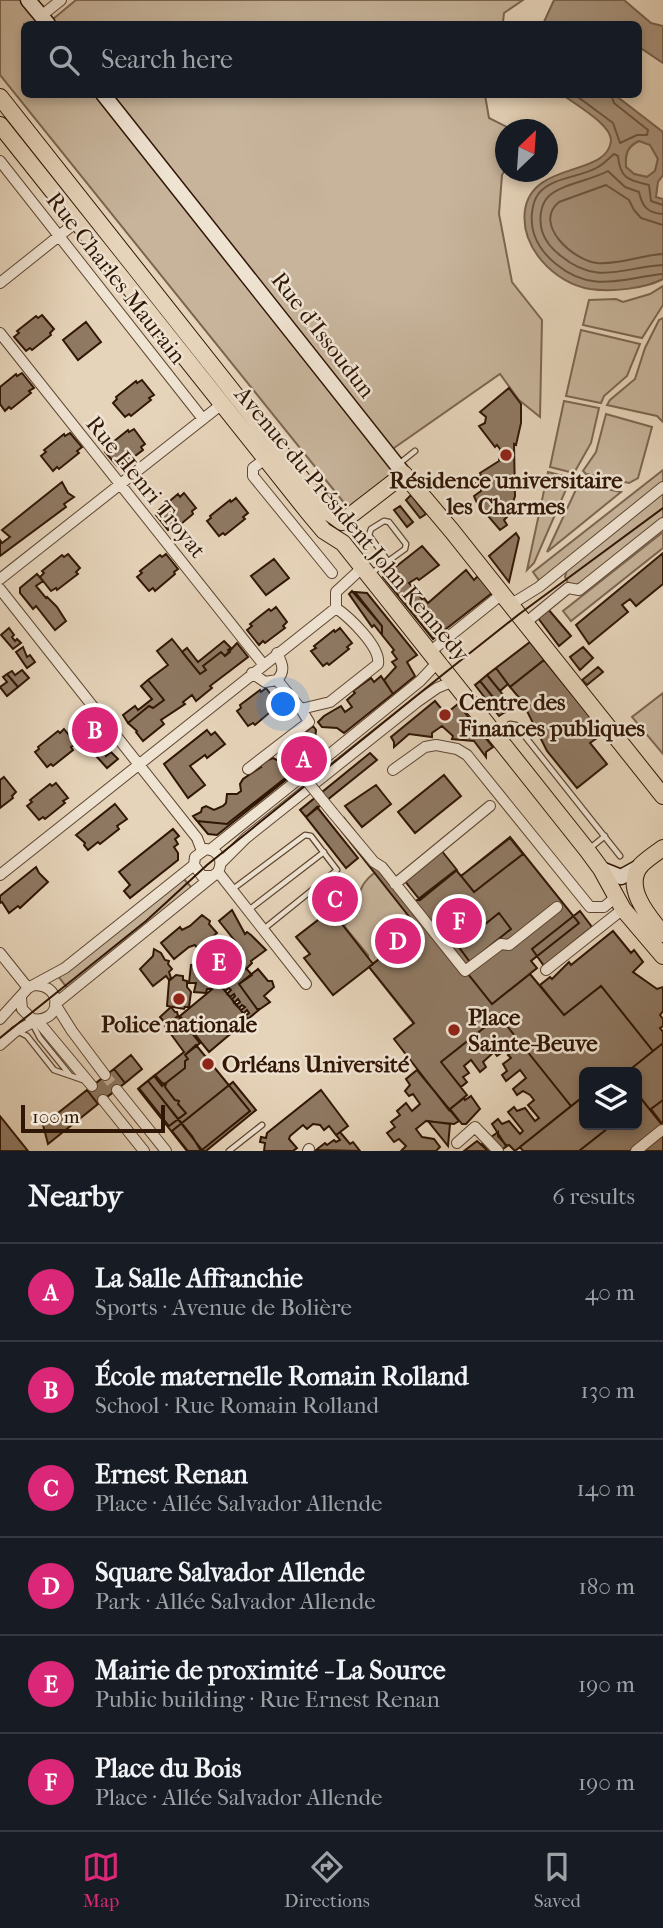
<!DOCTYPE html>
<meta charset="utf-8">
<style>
:root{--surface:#171b24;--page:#242831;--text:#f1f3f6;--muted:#9ea1a6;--line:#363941;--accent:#db2777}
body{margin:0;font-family:"IM FELL French Canon",serif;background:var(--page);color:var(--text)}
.controls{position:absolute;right:21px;bottom:21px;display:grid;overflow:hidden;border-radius:10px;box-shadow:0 4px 10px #0003}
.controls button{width:63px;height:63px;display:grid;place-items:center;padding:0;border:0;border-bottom:2px solid var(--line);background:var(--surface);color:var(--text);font:35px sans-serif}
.compass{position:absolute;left:495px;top:119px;width:63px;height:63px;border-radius:50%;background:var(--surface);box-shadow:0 4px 10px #0003;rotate:25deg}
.scale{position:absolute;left:21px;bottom:18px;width:144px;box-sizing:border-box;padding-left:7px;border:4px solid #301605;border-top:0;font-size:19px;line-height:24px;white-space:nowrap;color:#301605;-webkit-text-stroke:5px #efe3d2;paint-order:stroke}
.you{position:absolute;left:284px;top:705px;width:24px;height:24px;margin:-18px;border:5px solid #fff;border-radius:50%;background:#1a73e8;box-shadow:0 0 0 10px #1a73e833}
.badge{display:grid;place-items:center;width:46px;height:46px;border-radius:50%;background:var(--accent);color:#fff;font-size:23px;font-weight:700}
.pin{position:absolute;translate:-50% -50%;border:4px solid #fff;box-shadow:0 2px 7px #0006}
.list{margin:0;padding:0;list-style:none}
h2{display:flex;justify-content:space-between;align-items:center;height:91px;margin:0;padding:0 28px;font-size:30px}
h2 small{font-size:23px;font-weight:400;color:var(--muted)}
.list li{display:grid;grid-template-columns:46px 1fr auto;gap:21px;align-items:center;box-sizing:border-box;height:98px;padding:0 28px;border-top:2px solid var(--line)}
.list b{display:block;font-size:26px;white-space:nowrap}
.list p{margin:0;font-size:23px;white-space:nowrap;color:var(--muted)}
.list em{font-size:23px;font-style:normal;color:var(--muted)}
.icon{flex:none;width:38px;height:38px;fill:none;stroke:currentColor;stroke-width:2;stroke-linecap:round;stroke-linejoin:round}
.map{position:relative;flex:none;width:663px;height:1151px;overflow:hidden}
.search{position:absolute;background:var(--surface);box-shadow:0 4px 10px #0003;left:21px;right:21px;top:21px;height:77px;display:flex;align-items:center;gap:18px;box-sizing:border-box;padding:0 24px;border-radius:10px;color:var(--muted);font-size:26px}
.sheet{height:679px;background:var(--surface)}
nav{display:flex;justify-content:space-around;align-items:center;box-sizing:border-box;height:98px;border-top:2px solid var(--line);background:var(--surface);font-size:19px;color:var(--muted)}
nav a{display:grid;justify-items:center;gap:4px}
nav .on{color:var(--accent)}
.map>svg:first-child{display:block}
</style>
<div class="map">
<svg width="663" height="1151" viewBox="0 0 663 1151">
<rect width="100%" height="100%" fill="#e6d4ba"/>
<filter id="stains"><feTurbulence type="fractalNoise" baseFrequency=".00286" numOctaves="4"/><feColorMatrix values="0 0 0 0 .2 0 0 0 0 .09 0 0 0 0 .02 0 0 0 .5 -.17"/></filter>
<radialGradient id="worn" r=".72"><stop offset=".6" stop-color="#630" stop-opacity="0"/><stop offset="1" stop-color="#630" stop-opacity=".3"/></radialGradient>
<!-- green -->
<path fill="#c7b49b" stroke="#7c6550" stroke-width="2" d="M0,0H21L40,24H24V94L485,95L489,118L511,129L505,130V170L502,175L499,214L512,282L542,320L540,417L519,400L500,374L384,455L395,471L349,509L0,75Z
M76,0H523L504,13L503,22L506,24H47Z
M639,141L650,144L658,159L655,171L647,177L634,174L626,167C625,154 627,147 639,141Z
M663,286V305L642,338L583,325L589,300L616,299L623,302L650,294Z
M663,318V422L657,416L607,405L610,400L635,379L645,348L659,320Z
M581,330L640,344L627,376L604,396L601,403L566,396Z
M564,401L599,408L591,443L574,473L550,467Z
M606,414L652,427L638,478L629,483L586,474L583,471L596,452Z
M663,470V486L541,583L533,572Z
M548,472L571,478L534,563L527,570Z
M579,483L621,492L547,552Z
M663,493V519L580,584L574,586L568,583L565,577L567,569Z
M663,532V548L571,621L563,611Z
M663,693V754L632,717Z
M381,868L478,991L421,1033L369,967L368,955L344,926C357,912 354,905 361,889C365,879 373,874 381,868Z
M182,877L192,888L82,976L68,989L58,976Z"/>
<!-- water -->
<path fill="#a8937c" stroke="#78614c" stroke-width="2" fill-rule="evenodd" d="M554,0H624L651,23L663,26V63L639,47L638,24H543Z
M563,95H615L663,132V175L658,182L656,197L663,199V279C644,289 611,292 590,289C554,283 520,247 525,210C532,161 607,177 611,141C612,125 576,105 563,95ZM639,141L650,145L658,159L655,171L647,177L634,174L626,167C625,154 627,146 639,141Z"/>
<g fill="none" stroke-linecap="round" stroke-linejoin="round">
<!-- shore -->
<path stroke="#6c5440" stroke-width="2" d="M574,94L613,123L620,143L637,135H647L648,130L614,103L611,94
M663,205L651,201L649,185C629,180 620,179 618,156L614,154C609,158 604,164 598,167C580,178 554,176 539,193C531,203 530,222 534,234C538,246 546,256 556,264C592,294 622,278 663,274
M663,214C647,213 642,206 639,192L625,187L608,171C592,180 562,184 549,196C540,204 539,220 542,231C545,241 553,250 561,256C597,286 624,267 663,265
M663,225L641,218L634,210L629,200L606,185L559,202C532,224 574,261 597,263C620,265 641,255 663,254"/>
</g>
<!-- building -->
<path fill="#8f7963" stroke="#301605" stroke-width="2" d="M42,315L54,329L50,333L51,335L32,350L30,348L26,351L14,337L19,333L17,331L36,316L38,318Z
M86,322L101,342L78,360L63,340Z
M22,373L34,388L29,391L31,393L11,409L9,407L5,411L0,404V387L16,374L17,376Z
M142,380L154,395L149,398L151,400L131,416L129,414L125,417L113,403L117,399L116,397L136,381L137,383Z
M509,388L521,404V423L516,445L514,444L515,496L509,515L504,520L507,525L500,530L477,503L474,496L481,491V485H477L474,481L481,475L480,473L499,461L500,449L497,445L495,447L479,426L485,423L486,417L480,412Z
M134,429L145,444L141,447L143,450L123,465L122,463L117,466L105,452L110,448L108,446L128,430L129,432Z
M70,433L82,447L77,451L79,453L59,469L57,467L53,471L41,456L46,452L44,450L64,434L65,436Z
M62,482L68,493L74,497L64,504L66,507L0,556V540L2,543L10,537L2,530Z
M184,493L196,508L192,511L193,514L181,524L168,530L156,515L161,512L159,510L178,494L180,497Z
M411,495L426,514L420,518L406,500Z
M236,498L248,513L243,517L245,519L225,535L223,533L219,536L207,521L211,518L210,516L230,500L231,502Z
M400,506L413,522L407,527L394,510Z
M516,533L519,538L509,582L489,556Z
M422,546L439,565L419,580L417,578L409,583L422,599L424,598L428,603L466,570L474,580L478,576L492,593L433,639L383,577Z
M663,553V584L636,606L630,599L622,605L628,612L589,644L576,625Z
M68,554L80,568L76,572L78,574L57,590L56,588L51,591L40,577L44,573L42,571L62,555L64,557Z
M166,554L178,569L174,572L175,574L155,591L153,588L149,591L137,577L142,573L140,571L160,555L162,557Z
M274,559L289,578L266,595L251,576Z
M37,574L43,581L36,586L46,598L47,597L57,607L66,621L55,630L36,606L33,609L20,593V588Z
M352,591L382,626V635L374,625L372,627L349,594Z
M355,592L367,593L417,655L407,662L415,676L393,694L384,680L396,667L392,662L397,659L392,652L394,650L382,635V626Z
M276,607L287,622L283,626L285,628L265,643L263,641L259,645L247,630L252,626L250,624L269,609L271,611Z
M548,609L571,636L559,646L538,618Z
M9,628L14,635L12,637L15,641L17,639L21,643L13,649L1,635Z
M340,628L352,643L347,647L349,649L329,665L327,663L323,666L311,651L316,648L314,646L334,630L335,632Z
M172,639L200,674L206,670L203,666L221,652L225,656L237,643L248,657L210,686L212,688L196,701L192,695L183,702L185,704L161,720L164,724L143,741L136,732L137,731L128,723L149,706L153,708L164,700L148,680L168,665L157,651Z
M224,641L231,648L228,650L230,652L225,656L221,652L203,666L206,670L200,674L182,652L187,648L198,662Z
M530,642L544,660L510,687L496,668Z
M23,647L27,657L30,655L35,662L27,668L16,652Z
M583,647L593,658L580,670L570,657Z
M544,660L604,733L590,743L607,764L577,788L547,751L522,701L510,687Z
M598,667L603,672L587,685L582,680Z
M496,668L508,684L500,691L487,675Z
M22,670L29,678L18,687L7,674L12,671L15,675Z
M7,674L18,687L7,696L0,687L7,682L3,677Z
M487,675L512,706L505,712L480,681Z
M381,676L393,694L344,733L337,728L322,727L318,722L324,716L341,706L345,712L352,707L347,700L355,693L353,691L371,678L374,682Z
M148,680L164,700L153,708L149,706L128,723L123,715L135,706L138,710L152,699L141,686Z
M480,681L505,712L499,716L475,685Z
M266,688L277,703L273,706L275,708L255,725L253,723L248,726L237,711L241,708L240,705L260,690L261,692Z
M435,701L444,712H448L458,704L493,747L486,752V757L474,741L452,739L453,736L442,726L432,733V737L409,734L394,747V742L391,737Z
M81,713L87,721L81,725L84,729L78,734L75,730L78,727L72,720Z
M313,726L316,730L314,748L317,753L227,824L197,821L193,816L201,812L202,808L206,806L214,810L223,806L226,803L227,794H237L241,791L240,784L243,779L261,767L260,766L268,760L273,758L281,762L285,759L296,760L292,755L295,752L292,748L295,745L293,742Z
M93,728L99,736L90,743L84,735L81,738L78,734L84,729L87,733Z
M64,729L76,744L71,747L73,750L53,766L51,764L47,767L35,752L39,749L38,747L58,731L60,733Z
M207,730L211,735L215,732L225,744L207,758L205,755L190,766L205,785L188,798L164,764Z
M97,738L103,746L100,749L103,752L97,757L88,745Z
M103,752L106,756L111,752L118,759L107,768L97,757Z
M317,753V755L217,835L208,834L197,821L227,824Z
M370,753L377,760L306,817L300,810Z
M444,775L461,796L415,833L398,812Z
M4,777L16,792L12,796L13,798L0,808V780Z
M56,783L68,798L63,801L65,803L45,819L43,817L39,820L27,806L32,802L30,800L50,784L52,786Z
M376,785L391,804L362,827L345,806Z
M115,804L127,819L117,826L119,829L100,844L98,842L88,850L84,845L85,843L76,835Z
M317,807L358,858L346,868L306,817Z
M344,818L492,1004L530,974L564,1015L601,986L653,1051L627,1072H620L618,1069L614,1072H584V1096L571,1106L499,1016L441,1062L467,1095L449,1110L394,1039L414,1023L369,967L418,928L336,824Z
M173,829L179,836L175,839L178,844L174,847L178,853V860L130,898L124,891L130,885L119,872Z
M510,837L579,923L531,961L537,968L492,1004L412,904L456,870L461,876Z
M510,838L523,854L474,892L461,876Z
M441,850L457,870L420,900L404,880Z
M36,867L39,873L48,882L20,908L18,906L9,913L2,902L0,903V896Z
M232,910L245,934L247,932L251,935L266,950L251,961L252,963L246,969L238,959L240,958L231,950L233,948L230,945L235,941L219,921Z
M331,910L373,964L333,995L304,958L310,954L296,937Z
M580,911L592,927L544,966L532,949Z
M499,913L511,929L470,962L458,946Z
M202,915L210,921L209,924L217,933L198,949L195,945L189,947L174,959L161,943L180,927L182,930L190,926Z
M613,931L631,953L634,950L643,962L633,972L657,989L663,987V1011L660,1015L663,1019V1026L660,1028L663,1032V1043L653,1051L601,986L564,1015L540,985L550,977L552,979L569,962L571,965Z
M154,949L161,953L165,960L169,961L168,964L172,969L169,972L171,978L169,980L166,976L153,986L140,969L153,956Z
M212,958L224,959V964L234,965L240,961L252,975L239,984L257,1009H260L248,1019L245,1016L249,1013L247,1010L243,1014L241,1010L245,1007L242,1005L239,1008L236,1005L240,1002L238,999L234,1003L232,999L235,996L234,994L230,997L227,994L231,990L229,988L225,991L221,986L211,985V989H207L206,993L194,992L196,983H189L191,965L197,966L198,961L212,963Z
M258,969L268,981H272L274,987L264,996L270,1002L260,1009H257L239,984Z
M176,975L183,976V980L187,981V987L191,992L189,1007H185L184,1009L167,1006L169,981Z
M216,986H221L248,1019L209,1052L180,1016Z
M171,1007L175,1012H177L178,1016L167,1025L160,1017Z
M178,1016L200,1043L185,1055L188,1059L185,1061V1068L162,1086L154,1076L184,1052L165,1026Z
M499,1016L571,1106L515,1151L509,1145L506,1146L492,1124L498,1119L502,1124L509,1121L520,1134L523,1131L508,1112L514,1107L517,1111L525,1108L535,1121L539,1118L528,1105L534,1100L530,1095L523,1091L517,1095L513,1089L526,1078L520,1070L506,1081L502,1075L507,1071L503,1064L511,1058L508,1055L519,1047L516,1043L497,1056L494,1052L483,1062L486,1067L480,1072L471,1060L464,1066L469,1073L463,1077L467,1082L461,1087L441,1062Z
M663,1043V1126L637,1093V1072H627Z
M196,1045L250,1111L202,1150L148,1081L154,1076L162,1086L185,1068V1061L188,1059L185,1055Z
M131,1055L142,1069L125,1083L114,1069Z
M114,1069L125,1083L98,1104L87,1090Z
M417,1070L459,1121L454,1124L426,1121L416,1129L422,1137L434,1139L440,1147L436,1151H401L406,1146L399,1139L394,1142L387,1133L395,1127L391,1122L400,1115L397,1111L406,1103L412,1111L420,1104L413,1094L409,1096L405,1091L410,1085L406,1079Z
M155,1075L162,1083L166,1084L165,1087L175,1100L179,1101L178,1104L186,1113L169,1126L139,1088Z
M148,1081L192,1136L201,1151H187L138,1089Z
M233,1082L256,1110L206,1151H188L172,1131Z
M87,1090L98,1104L48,1144L43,1125Z
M321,1090L348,1126L336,1135L329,1126L324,1130L320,1125L313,1124L307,1129L303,1125L290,1136L289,1139L297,1148L293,1151H264L265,1143L260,1142L261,1137L266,1138L267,1133Z
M471,1096L480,1109L466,1124H462L450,1109L464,1098L465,1100Z
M584,1096V1125H612L579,1151H523L520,1147Z
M642,1100L662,1125L630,1151H579L612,1125H637V1105Z
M663,1100V1125L651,1109Z
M0,1116L28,1151H0Z
M428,1121L450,1124L448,1146Z
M340,1132L350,1144L353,1142L360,1151L316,1150L325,1143L327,1145L334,1140L336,1142L340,1140L336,1135Z
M498,1132V1136L507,1146L500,1151H488L482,1144Z
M663,1135V1151H643Z
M477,1141L488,1151H464Z"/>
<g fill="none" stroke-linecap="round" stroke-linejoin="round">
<!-- street-tunnel -->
<path stroke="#c2ae96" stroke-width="10" stroke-dasharray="10 5" stroke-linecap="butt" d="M105,1075L117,1090"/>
<!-- lane casing -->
<g stroke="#5e4632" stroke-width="7">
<path id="lane" d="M400,463L415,451
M373,572L405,549L406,544L389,522L384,521L371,529L369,535L388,561
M498,734L510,724L516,725L620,856
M589,849L605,836
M233,889L305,835L311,836L337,870L265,928
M250,909L324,852
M32,1023L40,1038L70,1075
M17,1031L27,1036L54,1070L83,1080
M229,1151L262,1125"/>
</g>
<!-- street casing -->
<g stroke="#5e4632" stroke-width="12">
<path id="street" d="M41,16L61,0
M0,161L203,419
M0,283L79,220
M0,333L263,664
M265,459L253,468V476L332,573
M0,579L222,404
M0,589L197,838L202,851
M508,604L518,600L539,587L663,487
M336,608V592L363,567
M524,624L568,588L579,590L663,523
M436,647L497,598
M252,673L265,682L277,680C286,671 282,663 277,653
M248,769L309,722L301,709L277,680
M393,770L425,747L436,745L457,749L467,755L590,907H604L617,896
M333,813L374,862L382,867L465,971L501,944L509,945L557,907
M210,850L335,750L420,681L438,662
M221,863L246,838L417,702L437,688L454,681
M218,872L306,984
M0,875L336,608C349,617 381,647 378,664L330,702L301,709
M395,884L490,806
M0,953L28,988
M546,970L623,909
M21,998L22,1009L32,1019C61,1024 65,986 35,985
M55,1004L218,872C224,860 218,850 206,849L195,857L194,865L202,876H211
M55,1004L72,1031L105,1075
M0,1019L28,988L65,968L194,865
M37,1020L92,1086
M0,1045L16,1031L37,1020
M117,1090L166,1151
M103,1100L144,1151
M457,1143L475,1127L498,1151
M308,1151L309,1149
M636,1151L662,1130"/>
</g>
<!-- secondary casing -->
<g stroke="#301605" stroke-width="17">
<path id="secondary" d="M28,0L48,24
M103,94L404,474
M601,869L621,877L641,866"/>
</g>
<!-- primary casing -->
<g stroke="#301605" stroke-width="18">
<path id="primary" d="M0,97L328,512L342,522L404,474L452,531L663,796
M0,125L308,512L324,531L343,543L587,850L601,869L623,909L663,956
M663,848C656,853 647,859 641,865C622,887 650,918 663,934"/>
</g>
<!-- lane -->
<use href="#lane" stroke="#efe3d2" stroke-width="4.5"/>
<!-- street -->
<use href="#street" stroke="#efe3d2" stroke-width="10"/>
<!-- secondary -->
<use href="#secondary" stroke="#efe3d2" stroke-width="14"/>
<!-- primary -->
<use href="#primary" stroke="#e6d4ba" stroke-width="16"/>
<!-- tram -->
<path stroke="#301605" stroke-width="2" d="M0,1038L146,921L207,865L446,672L518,615L663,508"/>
<!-- street-bridge casing -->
<g stroke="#5e4632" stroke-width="12" stroke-linecap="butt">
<path id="street-bridge" d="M289,759L333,813"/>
</g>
<!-- street-bridge -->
<use href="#street-bridge" stroke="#efe3d2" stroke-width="10"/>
</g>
<!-- markers -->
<g fill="#8f2418" stroke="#efe3d2" stroke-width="2.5">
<circle cx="506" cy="455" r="7"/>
<circle cx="445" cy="715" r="7"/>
<circle cx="179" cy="999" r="7"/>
<circle cx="454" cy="1030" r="7"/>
<circle cx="208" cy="1064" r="7"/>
</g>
<g text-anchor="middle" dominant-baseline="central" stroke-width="5" stroke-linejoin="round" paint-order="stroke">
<!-- street labels -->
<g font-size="23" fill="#301605" stroke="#efe3d2">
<text transform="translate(116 278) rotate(52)">Rue Charles Maurain</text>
<text transform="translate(323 335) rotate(52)">Rue d'Issoudun</text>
<text transform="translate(146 487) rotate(51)">Rue Henri Troyat</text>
<text transform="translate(352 524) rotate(50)">Avenue du Président John Kennedy</text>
</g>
<!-- poi labels -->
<g font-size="23" font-weight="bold" fill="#301605" stroke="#efe3d2" text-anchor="start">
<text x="506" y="480" text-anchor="middle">Résidence universitaire<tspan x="506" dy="26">les Charmes</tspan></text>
<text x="459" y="702">Centre des<tspan x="459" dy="26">Finances publiques</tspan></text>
<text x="468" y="1017">Place<tspan x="468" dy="26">Sainte-Beuve</tspan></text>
<text x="179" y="1024" text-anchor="middle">Police nationale</text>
<text x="222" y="1064">Orléans Université</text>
</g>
</g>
<rect width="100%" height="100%" filter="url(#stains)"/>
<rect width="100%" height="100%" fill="url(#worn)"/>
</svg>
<div class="controls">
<button><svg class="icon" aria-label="layers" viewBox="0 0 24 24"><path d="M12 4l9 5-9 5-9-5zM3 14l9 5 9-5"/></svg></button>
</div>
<svg class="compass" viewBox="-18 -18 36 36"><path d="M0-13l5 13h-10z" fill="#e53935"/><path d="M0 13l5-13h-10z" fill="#9ea1a6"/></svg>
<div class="scale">100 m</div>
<div class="you"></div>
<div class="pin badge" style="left:304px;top:759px">A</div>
<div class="pin badge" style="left:95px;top:730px">B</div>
<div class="pin badge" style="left:335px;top:899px">C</div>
<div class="pin badge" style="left:398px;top:941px">D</div>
<div class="pin badge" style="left:219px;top:962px">E</div>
<div class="pin badge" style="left:459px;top:921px">F</div>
<div class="search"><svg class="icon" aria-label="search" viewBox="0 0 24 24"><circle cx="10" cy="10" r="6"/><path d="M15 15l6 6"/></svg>Search here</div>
</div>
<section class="sheet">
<h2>Nearby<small>6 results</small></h2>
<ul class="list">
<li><span class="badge">A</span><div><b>La Salle Affranchie</b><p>Sports · Avenue de Bolière</p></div><em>40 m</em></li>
<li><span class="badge">B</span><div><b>École maternelle Romain Rolland</b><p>School · Rue Romain Rolland</p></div><em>130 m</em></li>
<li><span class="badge">C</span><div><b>Ernest Renan</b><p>Place · Allée Salvador Allende</p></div><em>140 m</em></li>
<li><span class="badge">D</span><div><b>Square Salvador Allende</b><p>Park · Allée Salvador Allende</p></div><em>180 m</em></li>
<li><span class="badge">E</span><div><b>Mairie de proximité - La Source</b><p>Public building · Rue Ernest Renan</p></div><em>190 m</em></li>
<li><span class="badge">F</span><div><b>Place du Bois</b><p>Place · Allée Salvador Allende</p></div><em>190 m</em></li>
</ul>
</section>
<nav>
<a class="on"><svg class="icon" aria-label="map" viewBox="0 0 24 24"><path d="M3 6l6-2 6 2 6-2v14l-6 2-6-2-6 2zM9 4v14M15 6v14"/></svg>Map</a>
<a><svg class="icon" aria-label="directions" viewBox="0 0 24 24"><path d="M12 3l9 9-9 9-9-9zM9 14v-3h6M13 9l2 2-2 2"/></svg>Directions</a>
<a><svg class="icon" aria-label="saved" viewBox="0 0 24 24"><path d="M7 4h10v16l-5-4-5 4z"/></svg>Saved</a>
</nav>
